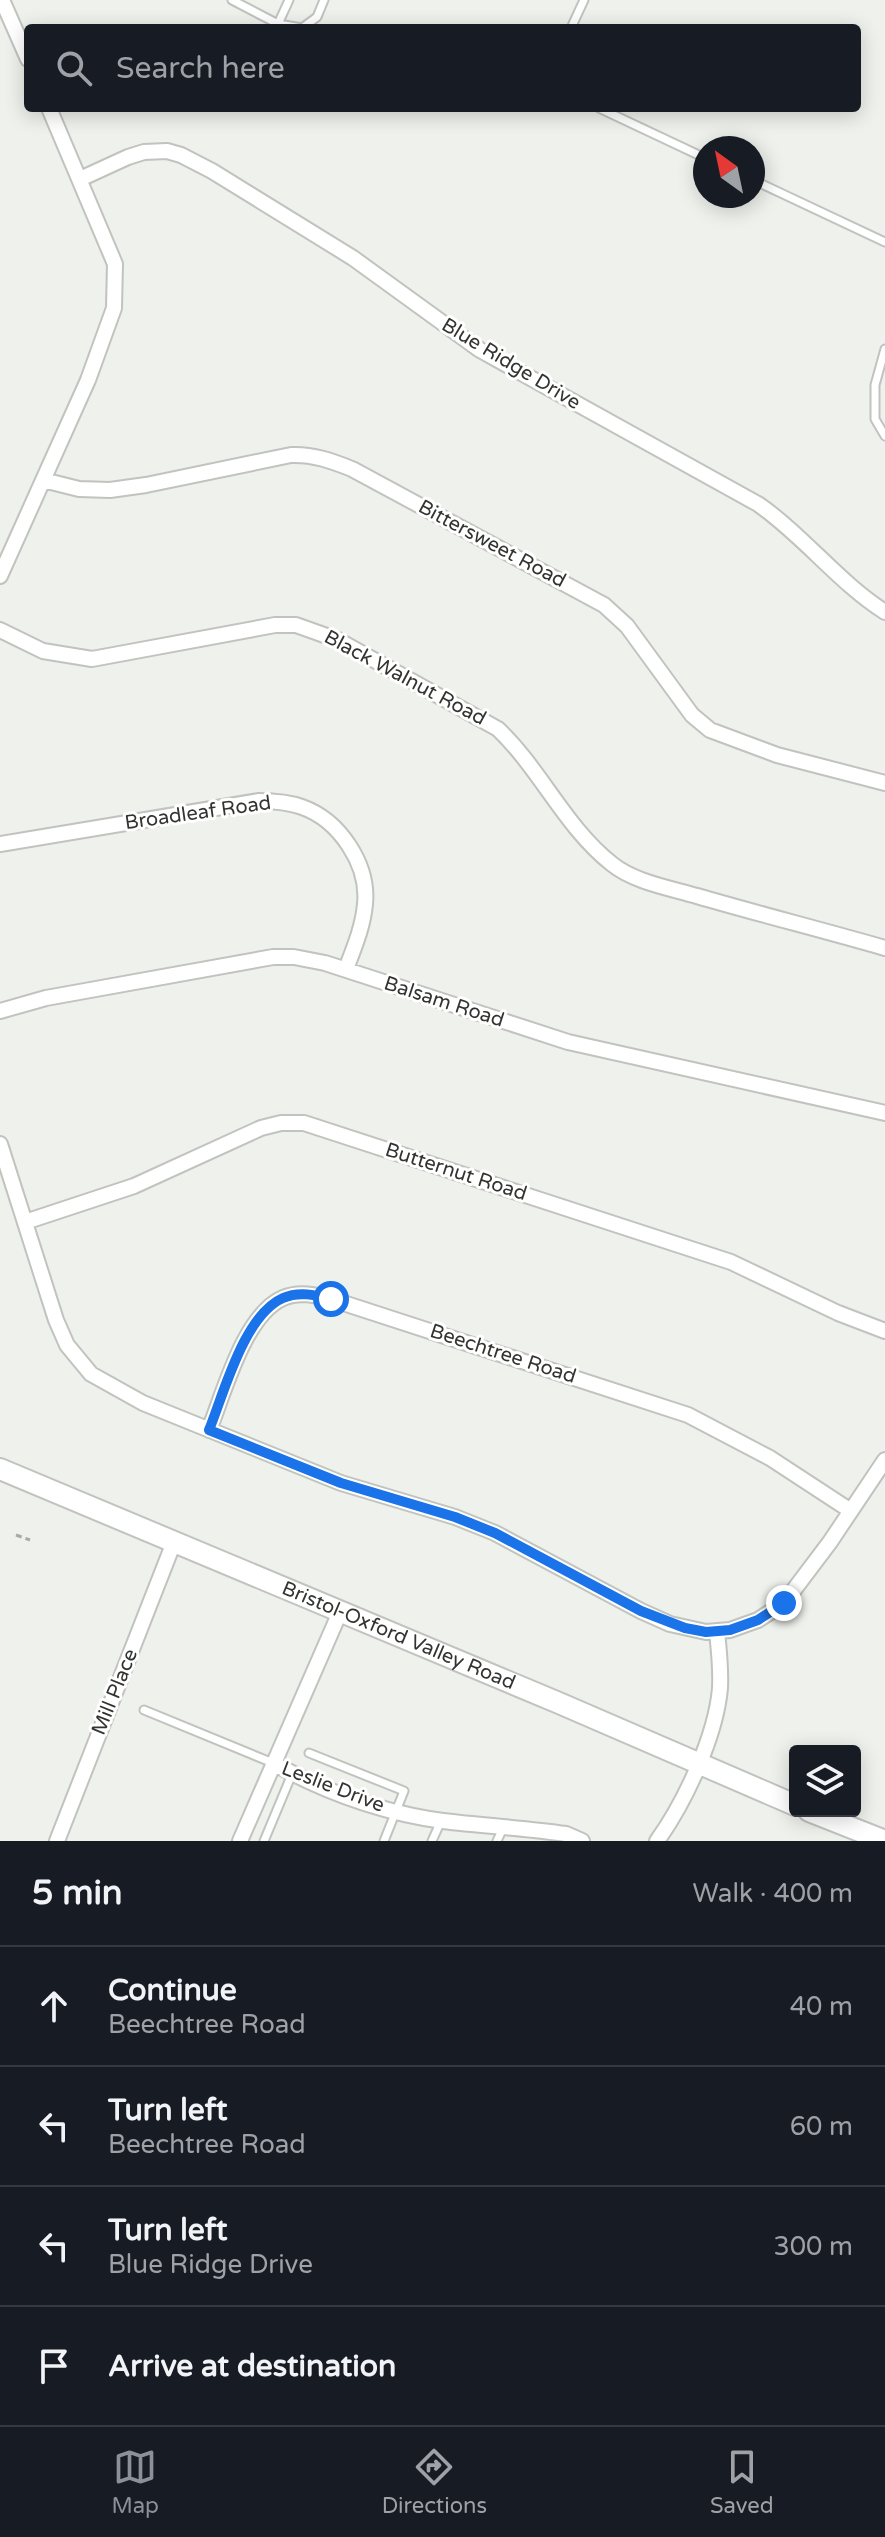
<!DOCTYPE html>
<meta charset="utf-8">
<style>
:root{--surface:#171b24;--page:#242831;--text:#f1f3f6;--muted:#9ea1a6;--line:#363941;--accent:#8c9099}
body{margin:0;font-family:"Varela Round",sans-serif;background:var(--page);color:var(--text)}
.controls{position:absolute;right:24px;bottom:24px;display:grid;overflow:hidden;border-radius:8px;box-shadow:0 4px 20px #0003}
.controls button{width:72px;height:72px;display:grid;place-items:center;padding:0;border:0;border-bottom:2px solid var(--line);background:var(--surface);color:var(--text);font:40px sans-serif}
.compass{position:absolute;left:693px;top:136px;width:72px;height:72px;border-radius:50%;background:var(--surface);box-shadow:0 4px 20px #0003;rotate:327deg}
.stop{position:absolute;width:24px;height:24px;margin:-18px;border:6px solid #1a73e8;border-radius:50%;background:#fff}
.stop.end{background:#1a73e8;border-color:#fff;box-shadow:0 2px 8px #0008}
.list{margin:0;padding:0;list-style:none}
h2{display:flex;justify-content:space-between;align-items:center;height:104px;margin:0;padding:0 32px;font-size:34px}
h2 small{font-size:26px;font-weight:400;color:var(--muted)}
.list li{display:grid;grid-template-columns:52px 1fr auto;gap:24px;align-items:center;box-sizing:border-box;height:120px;padding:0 32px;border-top:2px solid var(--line)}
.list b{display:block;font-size:30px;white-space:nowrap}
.list p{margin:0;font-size:26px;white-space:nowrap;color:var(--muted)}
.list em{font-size:26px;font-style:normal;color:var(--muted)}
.icon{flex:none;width:44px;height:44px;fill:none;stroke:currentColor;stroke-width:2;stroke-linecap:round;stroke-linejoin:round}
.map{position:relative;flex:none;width:885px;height:1841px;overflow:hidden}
.search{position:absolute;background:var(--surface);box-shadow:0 4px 20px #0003;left:24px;right:24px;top:24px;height:88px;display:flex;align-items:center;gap:20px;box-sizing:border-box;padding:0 28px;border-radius:8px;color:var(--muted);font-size:30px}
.sheet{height:584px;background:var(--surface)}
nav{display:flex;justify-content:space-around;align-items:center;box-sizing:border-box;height:112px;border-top:2px solid var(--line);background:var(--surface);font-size:22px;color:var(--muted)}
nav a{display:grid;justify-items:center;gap:4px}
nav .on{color:var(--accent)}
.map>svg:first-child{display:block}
</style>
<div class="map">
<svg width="885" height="1841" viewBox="0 0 885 1841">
<rect width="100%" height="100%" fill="#eff1ec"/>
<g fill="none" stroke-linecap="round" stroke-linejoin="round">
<!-- service casing -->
<g stroke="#c1c3be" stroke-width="11">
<path id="service" d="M232,0L278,24L289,0
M278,24L302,28L317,17L324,0
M571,28L584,0
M599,108L705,158
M753,180L885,242
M885,349L875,385V419L885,436
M144,1710L273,1763
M309,1753L404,1791L384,1841
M264,1841L292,1774
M432,1841L441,1821
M497,1841L503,1828"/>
</g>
<!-- minor casing -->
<g stroke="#c1c3be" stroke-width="18">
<path id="minor" d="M2,0L28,59
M80,179L128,157L144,152L167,151L181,155L212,171L353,258L480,350L758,504C804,536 838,582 885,612
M43,480L79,489L110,490L146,485L291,455C313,454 332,461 352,469L604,605L627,626L692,715L710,730L777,755L885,783
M0,576L88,380L114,308L115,264L49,108
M0,630L43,651L92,659L275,625H296L338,640L498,729C541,770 565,827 612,864C634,882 670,888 697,896C759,914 822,930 885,948
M0,844L259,801C274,801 288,802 302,807C339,820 369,864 365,904C363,927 354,948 346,969
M0,1011L46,998L273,957H294L325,963L568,1042L885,1113
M0,1144L56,1320L67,1345L91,1374L143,1403L341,1483L455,1517L495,1533L641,1611L670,1624L706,1632L730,1630L758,1620L784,1603L830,1542L885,1460
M25,1222L134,1186L261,1128L281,1123H304L731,1262L838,1313L885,1331
M209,1430C224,1393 244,1315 283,1298C299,1291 315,1295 331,1299L688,1415L770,1458L851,1511
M273,1763C325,1792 384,1813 443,1821C484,1826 525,1828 566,1834L582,1841
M57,1841L174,1542
M240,1841L340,1612
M657,1841C685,1802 716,1736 720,1688C721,1669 719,1650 717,1632"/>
</g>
<!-- secondary casing -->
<g stroke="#c1c3be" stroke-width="24">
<g id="secondary">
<path id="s1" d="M0,1469L559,1703L795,1805"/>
<path d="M809,1811L885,1841"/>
</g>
</g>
<!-- path -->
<path stroke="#a9aaa6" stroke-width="3" stroke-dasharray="6 4" stroke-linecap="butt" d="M16,1535L30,1540"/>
<!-- service -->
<use href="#service" stroke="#fff" stroke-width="7"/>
<!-- minor -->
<use href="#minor" stroke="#fff" stroke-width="14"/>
<!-- secondary -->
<use href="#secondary" stroke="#fff" stroke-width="20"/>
</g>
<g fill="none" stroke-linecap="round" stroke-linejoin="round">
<!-- route -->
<path stroke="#1a73e8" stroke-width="10" d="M331,1299C315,1295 299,1291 283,1298C244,1315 224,1393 209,1430L341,1483L455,1517L495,1533L641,1611L685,1628L706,1632L730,1630L758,1620L784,1603"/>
</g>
<g text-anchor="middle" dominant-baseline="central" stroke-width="6" stroke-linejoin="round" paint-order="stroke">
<!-- street labels -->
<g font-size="20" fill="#333331" stroke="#fff">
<text transform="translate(511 364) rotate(31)">Blue Ridge Drive</text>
<text transform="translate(492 544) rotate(28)">Bittersweet Road</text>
<text transform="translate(405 678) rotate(28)">Black Walnut Road</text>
<text transform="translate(198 813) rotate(-8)">Broadleaf Road</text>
<text transform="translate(444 1002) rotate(18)">Balsam Road</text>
<text transform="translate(456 1172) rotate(18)">Butternut Road</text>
<text transform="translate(503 1354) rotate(18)">Beechtree Road</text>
<text stroke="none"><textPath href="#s1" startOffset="432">Bristol-Oxford Valley Road</textPath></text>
<text transform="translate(115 1692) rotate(-68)">Mill Place</text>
<text transform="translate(333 1787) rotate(21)">Leslie Drive</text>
</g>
</g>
</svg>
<div class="controls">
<button><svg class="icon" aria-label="layers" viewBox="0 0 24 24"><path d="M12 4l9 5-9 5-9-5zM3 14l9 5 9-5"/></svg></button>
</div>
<svg class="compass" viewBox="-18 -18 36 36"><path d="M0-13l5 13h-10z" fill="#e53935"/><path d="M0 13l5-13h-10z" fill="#9ea1a6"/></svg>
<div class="stop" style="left:331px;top:1299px"></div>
<div class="stop end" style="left:784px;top:1603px"></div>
<div class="search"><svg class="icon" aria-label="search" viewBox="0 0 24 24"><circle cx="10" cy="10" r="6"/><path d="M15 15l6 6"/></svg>Search here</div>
</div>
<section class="sheet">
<h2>5 min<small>Walk · 400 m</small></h2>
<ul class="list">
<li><svg class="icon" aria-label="ahead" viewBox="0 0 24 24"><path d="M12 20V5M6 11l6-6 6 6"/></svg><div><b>Continue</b><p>Beechtree Road</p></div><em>40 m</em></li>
<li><svg class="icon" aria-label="left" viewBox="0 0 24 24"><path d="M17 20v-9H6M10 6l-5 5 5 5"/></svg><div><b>Turn left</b><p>Beechtree Road</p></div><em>60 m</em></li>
<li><svg class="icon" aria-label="left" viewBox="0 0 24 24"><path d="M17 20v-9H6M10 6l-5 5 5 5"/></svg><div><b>Turn left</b><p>Blue Ridge Drive</p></div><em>300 m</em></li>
<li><svg class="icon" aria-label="arrive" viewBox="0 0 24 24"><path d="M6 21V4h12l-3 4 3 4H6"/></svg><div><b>Arrive at destination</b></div></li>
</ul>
</section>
<nav>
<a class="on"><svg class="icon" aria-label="map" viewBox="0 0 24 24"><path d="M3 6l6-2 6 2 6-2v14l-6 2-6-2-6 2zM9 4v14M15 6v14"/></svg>Map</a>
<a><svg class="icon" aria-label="directions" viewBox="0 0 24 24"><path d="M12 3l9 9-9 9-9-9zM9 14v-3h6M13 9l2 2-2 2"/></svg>Directions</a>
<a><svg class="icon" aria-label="saved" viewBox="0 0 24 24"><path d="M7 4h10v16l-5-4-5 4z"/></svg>Saved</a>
</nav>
